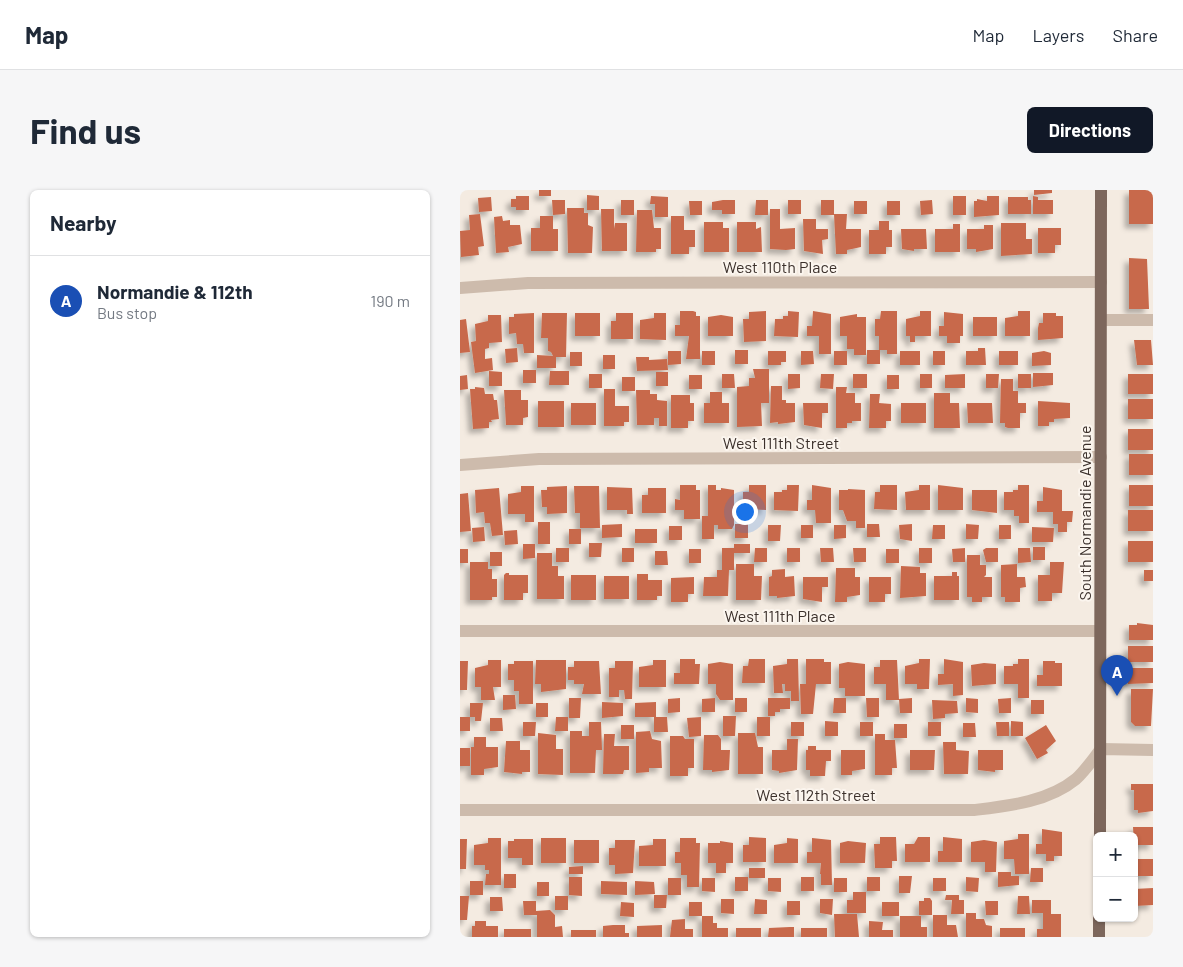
<!DOCTYPE html>
<meta charset="utf-8">
<style>
:root{--surface:#fff;--page:#f6f6f7;--text:#1f2937;--muted:#747a83;--line:#e0e1e3;--accent:#111827}
body{margin:0;font-family:Barlow,sans-serif;background:var(--page);color:var(--text)}
.controls{position:absolute;right:15px;bottom:15px;display:grid;overflow:hidden;border-radius:8px;box-shadow:0 1px 4px #0004}
.controls button{width:45px;height:45px;display:grid;place-items:center;padding:0;border:0;border-bottom:1px solid var(--line);background:var(--surface);color:var(--text);font:25px sans-serif}
.you{position:absolute;left:284px;top:321px;width:18px;height:18px;margin:-12px;border:4px solid #fff;border-radius:50%;background:#1a73e8;box-shadow:0 0 0 8px #1a73e833}
.badge{display:grid;place-items:center;width:32px;height:32px;border-radius:50%;background:var(--accent);color:#fff;font-size:16px;font-weight:700}
.pin{position:absolute;translate:-50% -41px;filter:drop-shadow(0 1px 2px #0008)}
.pin::after{content:'';position:absolute;top:26px;width:18px;height:15px;background:inherit;clip-path:polygon(0 0,100% 0,50% 100%)}
.list{margin:0;padding:0;list-style:none}
h2{display:flex;justify-content:space-between;align-items:center;height:65px;margin:0;padding:0 20px;font-size:21px}
h2 small{font-size:16px;font-weight:400;color:var(--muted)}
.list li{display:grid;grid-template-columns:32px 1fr auto;gap:15px;align-items:center;box-sizing:border-box;height:90px;padding:0 20px;border-top:1px solid var(--line)}
.list b{display:block;font-size:19px;white-space:nowrap}
.list p{margin:0;font-size:16px;white-space:nowrap;color:var(--muted)}
.list em{font-size:16px;font-style:normal;color:var(--muted)}
.map{position:relative;flex:none;width:693px;height:747px;overflow:hidden;border-radius:8px}
header{display:flex;align-items:center;gap:30px;box-sizing:border-box;height:70px;padding:0 25px;background:var(--surface);border-bottom:1px solid var(--line)}
header strong{font-size:24px}
nav{display:flex;gap:28px;margin-inline-start:auto;font-size:18px}
.intro{display:flex;align-items:center;justify-content:space-between;box-sizing:border-box;height:120px;padding:0 30px}
h1{margin:0;font-size:35px}
.button{padding:12px 22px;border-radius:8px;background:var(--accent);color:#fff;font-size:18px;font-weight:700}
main{display:flex;gap:30px;padding:0 30px}
aside{flex:1;background:var(--surface);border-radius:8px;box-shadow:0 1px 4px #0004}
.map>svg:first-child{display:block}
</style>
<header>
<strong>Map</strong>
<nav><a>Map</a><a>Layers</a><a>Share</a></nav>
</header>
<div class="intro"><h1>Find us</h1><a class="button">Directions</a></div>
<main>
<aside>
<h2>Nearby<small></small></h2>
<ul class="list">
<li><span class="badge" style="background:#1a4fb4">A</span><div><b>Normandie &amp; 112th</b><p>Bus stop</p></div><em>190 m</em></li>
</ul>
</aside>
<div class="map">
<svg width="693" height="747" viewBox="0 0 693 747">
<defs>
<filter id="shadow"><feDropShadow dx="-4.5" dy="4.5" stdDeviation="2.5" flood-color="#0004"/></filter>
</defs>
<rect width="100%" height="100%" fill="#f4ebe1"/>
<!-- building -->
<path fill="#c8694b" filter="url(#shadow)" d="M79,0H91V6H79Z
M574,0H592V3L574,5Z
M669,0H693V34H669Z
M127,5L139,6V20H127Z
M56,6H69V20H56V17H51V9H56Z
M191,6L208,7V27H195V14H190Z
M493,6H506V25H493Z
M527,6H539V25L514,27V11H517V9L527,11Z
M573,6L578,7V10H593V24H573Z
M31,7L32,21L19,22L18,8Z
M548,7H568V10H571V24H548Z
M92,10H105V24L93,25Z
M161,10H174V25H161Z
M263,10H275V24H262V20H252V12Z
M296,10H308V25H295Z
M328,10H341V24H328Z
M361,10H374V25H361Z
M472,10L473,24L461,25L460,11Z
M229,11H242V25H230Z
M394,11H407V24H394Z
M427,11H440V25H427Z
M107,18H124V23H128V35L133,37L132,63H108Z
M141,19H154V39L155,33H167V61H142Z
M310,19H320V39L335,38V59L326,60L310,59Z
M177,20H192L194,38H201V59H196V62H176Z
M20,24L24,56L18,57L19,65L1,67L0,41L10,40L9,25Z
M374,24H387L386,39H401V57L387,60V64H376Z
M42,26L43,31L50,30V35H60L62,54L48,57L49,62L36,63L34,27Z
M80,26H93V39H98V61H71V38H80Z
M211,26H224V40H235V57H229V64H211Z
M343,29H356V39H368V49L362,50L363,64L344,61Z
M419,31H429V40H432V57H426V64H409V40H419Z
M244,32H263V38H269V62H244Z
M277,32H296V39L301,37L302,62H277Z
M541,33H566V49H572V64L541,66Z
M493,34H500V62H475V39H493Z
M524,35H533V59L516,62V59H507V39H524Z
M578,38H601V55H595V63H578Z
M441,39H466L467,59H454V61L442,59Z
M669,68L687,69L689,119H669Z
M220,121H233L236,122V126H240V169H226L229,146H215V135H220Z
M306,121V151L284,152L283,129H289V122Z
M328,121L339,122L338,147L314,146L315,129H323V126H328Z
M353,121L371,124V164H359V146H347V136H352Z
M421,121H437V164H427V160H419V146H415V129H420Z
M460,121H471V146H455V152H450V146H446V129L460,126Z
M558,121H570V146H545V128L558,126Z
M484,122L503,124V146H500V153H487V146H479V136H484Z
M74,123V163H64L63,154H57L56,143L49,144V127H54V124Z
M82,123H107L106,167H96V178H77V165L93,166L91,162L88,161V148H81Z
M115,123H140V146H115Z
M156,123H173V149H151V131H156Z
M194,123H206V150L180,149V130L194,128Z
M583,123H596V126H603V148L578,150V138L579,133H583Z
M397,124V127H406V165H394V159H387V146H380V127Z
M28,125H41L42,152L29,153V158L25,159V169L32,168L33,180L15,183L11,152L16,151L15,134L28,131Z
M261,125L273,127V146H248V127Z
M513,127H537V146H513Z
M6,129L10,162L0,163V130Z
M674,150H691L693,175H677Z
M57,158L58,172L46,173L45,159Z
M518,158H525L526,175H506V161H518Z
M275,160H288V174H275Z
M407,160H420V174H407Z
M208,161H221V174L208,175Z
M242,161H255V175H242Z
M308,161H326V172H321V175H308Z
M341,161H353L354,174L341,175Z
M374,161H387V175H374Z
M440,161H460V175H440Z
M473,161H485V175H473Z
M539,161H558V175H539Z
M584,161L591,163V175L572,176V163Z
M110,162H122V176H110Z
M143,165H155V179H143Z
M176,167H189V170L207,169L208,180L177,181Z
M293,179H309V213H301L302,236L277,237V197L289,196V188H295Z
M63,180H76V193H63Z
M29,181L42,182V196H29Z
M90,181H109V195H89Z
M196,182H208V196H196Z
M573,183H593V195L573,197Z
M129,184H142V198H129Z
M262,184H274L275,198H262Z
M328,184H340V198L328,199Z
M361,184H374L373,199L360,198Z
M393,184H407V198H393Z
M460,184H472V198H460Z
M505,184V198H485V185Z
M526,184H539L538,198H526Z
M558,184H571V198H558Z
M668,184H693V204H668Z
M7,185L8,199L0,200V186Z
M229,185H242V199H229Z
M427,185H439V199H427Z
M162,187H175V201H162Z
M541,189H553V201H558V213H566V223H560V238H548L545,237V233H540Z
M311,196H322V210H326V213H335V232L318,234V232L310,233Z
M15,197L24,198L25,204H33L34,210H37L39,229L31,230L32,232H29V238L13,239L10,199H15Z
M376,197H387L386,203H395V213H401V231H392V233H387V238H376Z
M144,199H155V216H169V232H164V236H144Z
M44,200H61V210H68V227L63,228V235H46Z
M176,200H190V204H197V210L207,211V236H199V228H194V235H177Z
M250,202H262V213H269V233H244V213H250Z
M474,203H490V213H499L500,238H474Z
M410,204H420L419,213L431,214V231H426V238H409Z
M211,205H230V213H234V231H228V238H211Z
M668,209H693V229H668Z
M78,211H104V237H78Z
M578,211L610,213V228L594,229V232H589V236H578Z
M111,213H136V235H111Z
M343,213H368V223H362V238L344,235Z
M441,213H466V233H441Z
M507,213H532L533,233H508Z
M668,239H693V260H668Z
M669,264H693V285H669Z
M220,295H236V300H240V329H224V320H215V309L220,310Z
M248,295H256V300H261V298L274,300V335L272,339H258V335H254V349H242V326H248Z
M289,295H306V320L283,319V302H289Z
M327,295H339L338,321L314,320V302H322V300H327Z
M352,295L371,298V333H356L355,320H347V310H352Z
M420,295H437V320L414,319L415,302H420Z
M459,295H470V320H446L445,302L459,300Z
M478,295L503,298V320H478Z
M558,295H569V333H559V326H554V320H544V302H553V300H558Z
M669,295H693V316H669Z
M61,296H74V332H65V324H48V304L61,302Z
M107,296V323L87,324V317H82L81,300H87V297Z
M114,296H139L140,338H120V323H115Z
M147,297L172,298L173,324H167V320H147Z
M583,297L602,300V321H613L612,332H607V342H598V334H593V322H577V311H583Z
M39,298L43,345L32,346L30,333H25L24,322L16,323L15,300Z
M188,298H206V323H182V305H188Z
M388,299L405,300V338H396V331H387L383,320H379V300H388Z
M512,300H537V323L512,320Z
M8,303L11,341L0,342V304Z
M668,320H693V341H668Z
M78,332H90V354H78Z
M162,334V347L142,348V335Z
M275,334H288V348H275Z
M407,334H419L420,347H407Z
M452,334V351L440,349L439,335Z
M506,334L519,335L518,349H506Z
M308,335H321L320,351H308Z
M341,335H353V348H341Z
M374,335H386V348L374,349Z
M473,335H485V349H472Z
M539,335H551V349H539Z
M209,336H222V350H209Z
M24,337L25,351L13,352L12,338Z
M572,337L594,338L593,352H572Z
M109,339H121V354H109Z
M175,339H197V353H175Z
M57,340L58,354L45,355L44,341Z
M668,351H693V372H668Z
M129,353H142L141,367H129Z
M63,354H75V368L63,369Z
M274,354H290V363H274V380H269L268,406H243L244,387H257V380H262V358H274Z
M573,357H585V370H573Z
M96,358H109V372H96Z
M162,358H174V372H162Z
M295,358H307V372H294Z
M327,358H340V372H327Z
M360,358H373L374,372H361Z
M393,358H406V372H394Z
M459,358H472V373H459Z
M505,358V372H493L492,359Z
M526,358H538V372H526L523,360Z
M558,358H570L571,372L558,373Z
M0,359H8V373H0Z
M229,359H241V373H229Z
M426,359H439V373H426Z
M195,361H207L208,375H195Z
M30,362H42V376H30Z
M77,363H92V376H98V386H104V409H77Z
M507,365H520V375H526V385L524,387H532V407H522V412H512V407H507Z
M10,372H28V379H32V389H37V407H32V410H10Z
M590,372H604L602,403H592V411H578V385H590Z
M276,374H294V386H302L301,410H276Z
M557,374V387H565L566,397L560,398V412H545V407H541V375Z
M441,376L460,377V383H466V406L440,408Z
M376,378H395V387H400V405L387,407V412H375Z
M325,379V387L334,386L335,406L317,408V406H309V387L312,386V380Z
M684,380H693V391H684Z
M492,382H497V386H499V410H474V386H492Z
M46,383H49V385H68V403H63V410H44V385Z
M177,384H188V390H202V406H197V410H177Z
M111,385H136V410H111Z
M144,386H169V409H144Z
M234,387V404H228V412H211V388Z
M343,387H368V397H362V412L343,409Z
M409,387H431V404H425V412H409Z
M677,433L693,435V450H669V435H677Z
M668,456H693V472H668Z
M220,469H235V474H240L239,494H214V483H220Z
M289,469H305V493H282L283,476H288Z
M327,469H338L339,511H331V501H325V494H322L323,503H314L313,476L327,474Z
M346,469H364V472H371V494H356L353,524H341L340,494H346Z
M459,469H470L469,499H457V494H445V476L459,473Z
M484,469L503,472V505L493,506V494L478,495V484H484Z
M558,469H569V508H558V494H544V476H553V474H558Z
M28,470H41V497H33L35,510H21V497H15V478L28,475Z
M76,470H106V499L81,502V494H75Z
M193,470H206V497H179V477L193,475Z
M420,470H437L439,510H426V494H414V477H420Z
M0,471H8L7,500H0Z
M54,471H73V514H59V501H54V490H48V474H54Z
M114,471H139L141,504H122L124,494H114V490H108V477H114Z
M155,471H173L172,509H165L164,500H159V507H149V478H155Z
M583,471H595V473H602V496H577V485H583Z
M260,472L273,474V510H260L256,504V494H248V474Z
M388,472L405,474V506H385V498H379V474Z
M524,473L536,474V494L512,496L511,475Z
M668,478H693V493L668,494Z
M671,499H693L691,536H675L671,532Z
M43,505H55L56,519L43,520Z
M109,508H121L120,528H109Z
M220,508V522L208,523V509Z
M255,508V522H242V509Z
M275,508H287V522H275Z
M308,508H330V519H320V522H315V526H308Z
M374,508H386V523H373Z
M406,508H419V527H407Z
M452,508V523H440L439,509Z
M506,508L518,509V523L506,522Z
M551,508V523H539L538,509Z
M472,510L497,511L498,523L485,524V528L473,529Z
M571,510H584V524H571Z
M142,512L163,513V526L142,528Z
M196,512V527H207L208,542H194V527H175V513Z
M10,513H23L21,531H15V527H10Z
M76,513H88V527H76Z
M263,526H276L275,546H263Z
M0,527H10V541H0Z
M96,527H108V541H95Z
M241,527V546L229,547L227,528Z
M297,527H310V546H297Z
M30,528H42L43,541H30Z
M365,531L378,532V546H365Z
M551,531L563,532V546H551Z
M63,532H76L75,546H63Z
M129,532H141L142,560H136L135,583H110V541H122V546H129Z
M331,532H344V546H331Z
M400,532H413V546H400Z
M468,532H481V546H468Z
M536,532H549V546H537Z
M503,533H515L516,547H503Z
M434,534H447V548H434Z
M161,535H174V549H161Z
M586,535L596,551L586,560L588,563L577,569L565,548Z
M190,541L192,549L201,551L202,578H189V582L176,583V542Z
M78,543L96,545V559H103V585L78,584Z
M278,543H295L298,557H303V584H278Z
M144,544H155L154,556H169V580H164L163,584H143Z
M415,544H425V550H435L437,578H432V585H415Z
M244,545H258L261,549V560H270L269,580L252,582V580H243Z
M210,546H223L225,549H234V578H228V586H210Z
M14,547H26V557H38V577L24,579V585H11V557H14Z
M327,549H338L337,580L319,583V581L312,580V560H327Z
M46,551H60V560H70V582H62V584L44,582Z
M483,552H496V560L509,561L508,584H484Z
M348,556H356V560H371V571H366L365,586H350V580H346V560H348Z
M0,558H10V576H0Z
M381,560H405V579L392,581V585H381Z
M450,560H475L474,580H450Z
M518,560H543V580H535V582L518,580Z
M671,594H693V621L678,623V620H674V600H671Z
M673,637H693V655H674Z
M582,639L602,642V666H594V671H586V664H576V654H582Z
M558,644H569V684H555L554,669H544V651L558,649Z
M289,647L306,648V672H283V655H289Z
M420,647H436L437,671H432V678H415L414,654H420Z
M458,647H470V672H445V654H454Z
M483,647L502,649V672H478V661H483Z
M28,648H41V695H25L26,684H29V680H25V675H14V655L28,653Z
M81,648H106V673H81Z
M220,648H236V653H240L239,697H227V685H221V673H215V662H220Z
M327,648L338,649V673H314V655L327,653Z
M352,648L371,650L372,695H361V684H360L361,673H347V662H352Z
M0,649H7L6,679H0Z
M54,649H73V675H62V668H48V651H54Z
M193,649H206V676H179V656L193,655Z
M114,650H139V673H114Z
M155,650H175L173,683L155,684V675H149V658H155Z
M524,650L537,652L536,682H525V672H511V652Z
M260,651L273,653V673H266V683H256V673H248V653H260Z
M388,651L406,653L405,673H380V653Z
M674,669H693V686H674Z
M123,676V684H109V677Z
M289,678H305V688H289Z
M571,678H583V692H570Z
M538,682H551V686H559V695L538,697Z
M44,684H56V698H44Z
M439,686H452L450,703H439Z
M109,687H122V706L109,705Z
M275,687H288V701H275Z
M341,687H354V701H341Z
M407,687H420V701H407Z
M506,687L519,688L518,702L506,701Z
M208,688H221V705H208Z
M242,688H255V702L242,701Z
M308,688H321V702L308,701Z
M374,688H387V702H374Z
M473,688H486V701H473Z
M10,691H23V705H10Z
M141,691L167,692V705L141,704Z
M175,691L194,692L195,704L175,705Z
M77,692H89V706H77Z
M693,698V715L674,716V699Z
M393,702H406V723H387V710H393Z
M194,705H207L206,718H194Z
M486,705H499V710H504V724H491L492,710H485Z
M0,706H9L7,730H0Z
M95,706H108V720H95Z
M558,706H569L570,724H557Z
M30,707H42L43,721H30Z
M464,708H470L472,711V725H459V711H464Z
M261,709H274V724L261,723Z
M295,709L307,710V724H294Z
M360,709H373L372,725L360,723Z
M572,710H591V724H601V747H577V739H583V723H572Z
M63,711H76V721L90,720L95,725V737L102,736L103,747H77V725H64Z
M327,711H340V725H327Z
M525,711H538V725H526Z
M161,712L174,713V727L160,726Z
M229,712H242V726H229Z
M422,712H439V726H422Z
M506,723H516V729H524L526,735L532,736V747H506Z
M374,724H397L399,747H375Z
M473,725H487V735H496L498,747H473Z
M242,726H253V733H257V738H268V747H242Z
M440,726H461V737H467V747H440Z
M225,729V739H233V747H210L212,730Z
M15,731H26V736H38V747H12V736H15Z
M409,731L423,732L422,740H433V747H409Z
M153,735H165V743H169V747H143V736Z
M202,735V747H177V736Z
M330,737H334V747H308L309,738Z
M276,738H301V747H276Z
M341,738H367V747H341Z
M540,738H565V747H540Z
M44,739H71V747H44Z
M111,740H136V747H111Z"/>
<g fill="none" stroke-linecap="round" stroke-linejoin="round">
<!-- minor -->
<path stroke="#cdbbac" stroke-width="12" d="M0,98L68,93L641,92
M641,130H693
M0,275L79,269L641,267
M0,441H640
M0,620H514C548,616 588,612 616,589C625,581 633,569 641,559L693,560"/>
<!-- major -->
<path stroke="#7d675c" stroke-width="12" d="M640,646L641,0
M639,747V728"/>
</g>
<g text-anchor="middle" dominant-baseline="central" stroke-width="4" stroke-linejoin="round" paint-order="stroke">
<!-- street labels -->
<g font-size="16" fill="#3b302b" stroke="#fbf5ee">
<text x="320" y="76">West 110th Place</text>
<text x="321" y="252">West 111th Street</text>
<text transform="translate(624 323) rotate(-90)">South Normandie Avenue</text>
<text x="320" y="425">West 111th Place</text>
<text x="356" y="604">West 112th Street</text>
</g>
</g>
</svg>
<div class="controls">
<button>+</button>
<button>−</button>
</div>
<div class="you"></div>
<div class="pin badge" style="left:657px;top:506px;background:#1a4fb4">A</div>
</div>
</main>
